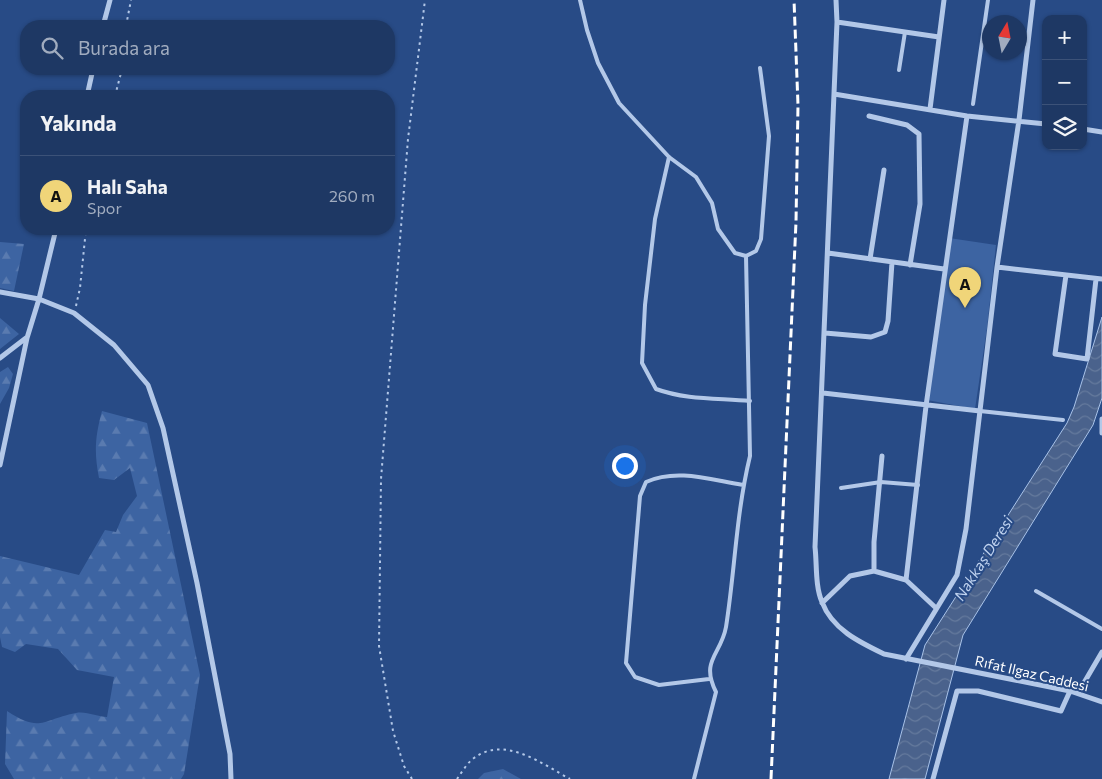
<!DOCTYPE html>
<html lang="tr">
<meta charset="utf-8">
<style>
:root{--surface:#1e3864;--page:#263f6a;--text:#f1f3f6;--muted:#a1acbf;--line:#3c5278;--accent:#f0d579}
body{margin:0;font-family:Commissioner,sans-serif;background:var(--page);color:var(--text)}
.controls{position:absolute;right:15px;top:15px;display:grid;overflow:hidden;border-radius:10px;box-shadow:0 1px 4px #0004}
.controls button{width:45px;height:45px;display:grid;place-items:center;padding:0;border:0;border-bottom:1px solid var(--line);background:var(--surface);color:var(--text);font:25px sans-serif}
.compass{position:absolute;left:982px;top:15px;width:45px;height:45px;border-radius:50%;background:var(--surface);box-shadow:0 1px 4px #0004;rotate:10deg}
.you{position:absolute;left:624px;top:465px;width:18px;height:18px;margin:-12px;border:4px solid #fff;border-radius:50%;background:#1a73e8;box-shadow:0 0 0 8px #1a73e833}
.badge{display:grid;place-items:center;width:32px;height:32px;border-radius:50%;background:var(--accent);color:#111;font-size:16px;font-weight:700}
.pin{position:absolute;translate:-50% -41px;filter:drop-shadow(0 1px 2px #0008)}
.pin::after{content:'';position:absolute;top:26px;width:18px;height:15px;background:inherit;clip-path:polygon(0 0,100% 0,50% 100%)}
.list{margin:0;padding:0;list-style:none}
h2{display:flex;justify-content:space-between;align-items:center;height:65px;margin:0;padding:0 20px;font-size:21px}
h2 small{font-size:16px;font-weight:400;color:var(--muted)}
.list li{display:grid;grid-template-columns:32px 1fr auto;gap:15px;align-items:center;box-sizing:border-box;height:80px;padding:0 20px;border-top:1px solid var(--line)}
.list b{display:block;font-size:19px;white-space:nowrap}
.list p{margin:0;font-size:16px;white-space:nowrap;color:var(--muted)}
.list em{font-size:16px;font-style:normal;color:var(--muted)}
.icon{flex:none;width:28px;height:28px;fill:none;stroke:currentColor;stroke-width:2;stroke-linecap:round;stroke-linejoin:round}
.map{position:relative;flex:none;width:1102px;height:779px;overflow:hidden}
.search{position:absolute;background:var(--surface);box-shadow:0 1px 4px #0004;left:20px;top:20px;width:375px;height:55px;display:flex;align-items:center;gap:12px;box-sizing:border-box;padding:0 18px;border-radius:20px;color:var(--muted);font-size:19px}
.panel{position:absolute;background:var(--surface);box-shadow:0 1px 4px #0004;left:20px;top:90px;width:375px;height:145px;border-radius:20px}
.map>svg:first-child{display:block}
</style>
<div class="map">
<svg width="1102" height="779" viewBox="0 0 1102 779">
<defs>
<pattern id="forest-firs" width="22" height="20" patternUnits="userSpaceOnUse" patternTransform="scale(1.25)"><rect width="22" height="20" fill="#3d64a2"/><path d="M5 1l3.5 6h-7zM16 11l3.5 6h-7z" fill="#5a7bb0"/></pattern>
<pattern id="water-waves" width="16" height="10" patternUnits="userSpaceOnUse" patternTransform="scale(1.25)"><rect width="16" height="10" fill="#4a628c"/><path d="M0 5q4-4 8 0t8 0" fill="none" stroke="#657a9d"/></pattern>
</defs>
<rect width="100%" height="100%" fill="#284b86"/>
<!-- green -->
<path fill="#3d64a2" d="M949,238L996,245L987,328L975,409L927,400Z"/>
<!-- forest -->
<path fill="url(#forest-firs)" d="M0,242L24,244L14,291L0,288Z
M0,318L19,334L0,349Z
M8,367L13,374L9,388L0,404V372Z
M102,411L147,423L200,675L184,774L181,779H14L5,764L7,711C41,733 41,720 76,713C86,711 98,717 107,717L114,677L77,670L58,649L26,644L15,652L2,647L0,637V556L79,575L105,530L116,532L123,515L137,496L130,468L114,480L99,478C94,452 95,437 102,411Z
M503,769L521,779H478L484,773Z"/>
<!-- water -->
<path fill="url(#water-waves)" stroke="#a8c2e8" d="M1102,317V398L1093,425L963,635L925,779H889L925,645L1067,423L1074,407Z"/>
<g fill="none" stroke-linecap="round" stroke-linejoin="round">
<!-- path -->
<path stroke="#b3c8e8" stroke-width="2" stroke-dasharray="2.5 4" stroke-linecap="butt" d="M126,26L131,0
M115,96L122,69
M76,306L80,288L86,229
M412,779L404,766L393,731L379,646L381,479L408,139L425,0
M457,779C462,772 467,763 474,758C505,735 542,764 570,779"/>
<!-- lane -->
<path stroke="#b3c8e8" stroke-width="4" d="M580,0L587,30L598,63L619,103L669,157L696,177L712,203L718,229L735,253L746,256L756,251L761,239L769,136L760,68
M899,70L905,32
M973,104L988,0
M669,157L655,219L645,305L642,363L656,389C686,400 719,398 750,401
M980,411L1063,420
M841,488L881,482L918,485
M1036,591L1102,629
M709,679L659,685L635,677L626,663L640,496L646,482C677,468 711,480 743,485
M694,779L716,692C700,660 721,655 726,627C735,570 736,514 750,456L746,256"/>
<!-- street -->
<path stroke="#b3c8e8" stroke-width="5" d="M836,0L837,22L815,547C817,564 815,586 822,602C832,629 859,642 884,654L1070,691L1102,702
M837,22L939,37
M103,26L110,0
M834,94L967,116L1046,124
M87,96L93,69
M930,109L944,0
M869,116L907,125L919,134L920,204L910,265
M1083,129L1102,132
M828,253L944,269
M870,259L884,170
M997,267L1102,279
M1066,275L1055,354L1087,359L1096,279
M0,292L39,299L74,313L114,345L148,385L163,428L197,583L230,754L231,779
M825,333L871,337L885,332L888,321L892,262
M0,358L26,338
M823,393L980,411
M1102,419V433
M0,465L27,338L39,299L56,229
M874,571V542L882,456
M906,580L926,406L967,116
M822,603L850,576L874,571L906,580L936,608
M906,659L957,575L966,529L997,267L1019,120L1033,0
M1078,693L1102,652
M933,779L957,691H978L1061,711L1070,691"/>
<!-- rail -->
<path stroke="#fff" stroke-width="3" stroke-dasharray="9 4" stroke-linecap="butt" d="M771,779L796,222L798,105L794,0"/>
</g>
<g text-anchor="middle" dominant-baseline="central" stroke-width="4" stroke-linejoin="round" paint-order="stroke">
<!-- street labels -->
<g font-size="14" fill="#fff" stroke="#284b86">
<text transform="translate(1032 673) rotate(13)">Rıfat Ilgaz Caddesi</text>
</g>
<!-- water labels -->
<g font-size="15" font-style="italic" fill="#bfd2ef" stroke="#284b86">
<text transform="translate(983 558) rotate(-58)">Nakkaş Deresi</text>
</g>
</g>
</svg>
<div class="controls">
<button>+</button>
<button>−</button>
<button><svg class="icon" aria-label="layers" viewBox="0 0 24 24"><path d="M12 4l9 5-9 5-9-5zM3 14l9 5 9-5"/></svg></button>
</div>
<svg class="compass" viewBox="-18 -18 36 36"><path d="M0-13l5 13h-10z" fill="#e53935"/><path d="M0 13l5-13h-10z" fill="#a1acbf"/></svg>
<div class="you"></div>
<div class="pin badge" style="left:965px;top:308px">A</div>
<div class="search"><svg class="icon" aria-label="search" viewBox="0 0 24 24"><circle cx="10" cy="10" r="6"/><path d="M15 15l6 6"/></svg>Burada ara</div>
<section class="panel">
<h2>Yakında<small></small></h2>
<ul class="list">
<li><span class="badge">A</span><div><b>Halı Saha</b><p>Spor</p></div><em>260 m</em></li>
</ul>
</section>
</div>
